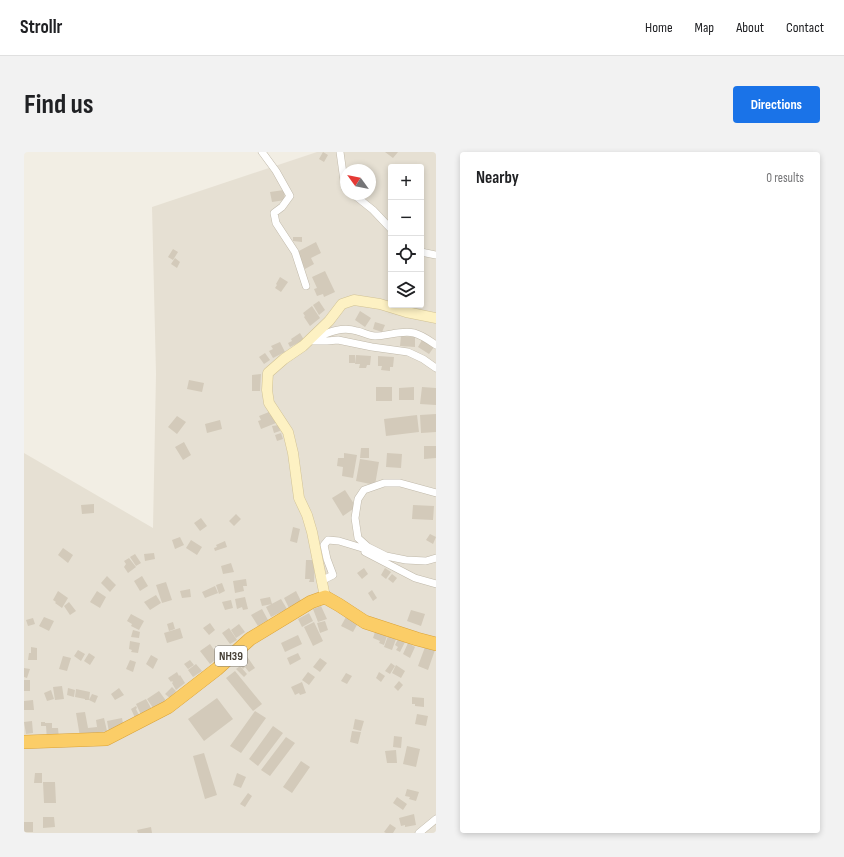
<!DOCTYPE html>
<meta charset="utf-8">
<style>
:root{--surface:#fff;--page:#f2f2f2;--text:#202124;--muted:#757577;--line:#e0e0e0;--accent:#1a73e8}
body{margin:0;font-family:"Sofia Sans Condensed",sans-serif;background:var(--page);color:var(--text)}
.controls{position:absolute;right:12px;top:12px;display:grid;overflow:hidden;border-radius:4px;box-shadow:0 2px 6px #0003}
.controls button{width:36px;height:36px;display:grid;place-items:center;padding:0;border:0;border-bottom:1px solid var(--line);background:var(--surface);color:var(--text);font:20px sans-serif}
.compass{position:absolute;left:316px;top:12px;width:36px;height:36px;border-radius:50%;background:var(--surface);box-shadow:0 2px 6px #0003;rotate:303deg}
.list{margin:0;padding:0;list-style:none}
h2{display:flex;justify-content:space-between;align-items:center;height:52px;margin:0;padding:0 16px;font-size:17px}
h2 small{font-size:13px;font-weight:400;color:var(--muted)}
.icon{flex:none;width:22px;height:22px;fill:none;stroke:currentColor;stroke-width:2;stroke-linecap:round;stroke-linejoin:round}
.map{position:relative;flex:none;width:412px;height:681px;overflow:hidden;border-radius:4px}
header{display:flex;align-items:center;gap:24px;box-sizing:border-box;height:56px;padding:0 20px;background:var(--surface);border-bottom:1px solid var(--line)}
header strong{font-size:19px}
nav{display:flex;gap:22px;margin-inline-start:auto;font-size:14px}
.intro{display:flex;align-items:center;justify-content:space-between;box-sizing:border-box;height:96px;padding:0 24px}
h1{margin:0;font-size:28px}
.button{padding:10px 18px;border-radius:4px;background:var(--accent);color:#fff;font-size:14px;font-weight:700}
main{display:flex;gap:24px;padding:0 24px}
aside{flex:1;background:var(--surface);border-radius:4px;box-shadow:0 2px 6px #0003}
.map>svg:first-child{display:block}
</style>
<header>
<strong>Strollr</strong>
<nav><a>Home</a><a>Map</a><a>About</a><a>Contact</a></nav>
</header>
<div class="intro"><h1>Find us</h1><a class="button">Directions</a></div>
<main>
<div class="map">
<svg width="412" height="681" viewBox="0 0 412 681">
<rect width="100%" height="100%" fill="#f2eee4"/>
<!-- residential -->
<path fill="#e6e0d3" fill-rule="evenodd" d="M293,0H412V681H0V301L129,376L132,222L128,55ZM367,15H397V153H367ZM322,18H346V42H322Z"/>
<!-- building -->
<path fill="#d3caba" d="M299,0L304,3L300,10L295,7Z
M361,0H374L369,6Z
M260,38L261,48L248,50L246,40Z
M269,85H278V90L269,89Z
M292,90L297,101L287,106L290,112L281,117L273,100Z
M149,97L154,100L149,108L144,105Z
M151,106L156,110L153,116L147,112Z
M301,119L311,140L300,145L299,142L293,144L290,137L293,136L288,125Z
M256,125L264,130L257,140L251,136L253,133L252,132Z
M295,149L301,158L295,163L289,153Z
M288,154L296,166L286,174L280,165L281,164L279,161Z
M336,159L347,166L341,175L331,168Z
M351,170L361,173L358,180L349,177Z
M276,181L280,188L266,195L264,191L268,189L267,187Z
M377,184L391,185V195L376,194Z
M398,188L410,195L405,202L394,195Z
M256,190L261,200L249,206L245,199L249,197L247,194Z
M241,201L246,208L240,212L235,205Z
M325,203H331V211H325Z
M332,203L347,204L346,213H343L342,216H335L336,212H331Z
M354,204L370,205L369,215H366V219L357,218L358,214H354Z
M237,222L236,239H228V223Z
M165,228L180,231L178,240L163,237Z
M352,235H368V249H352Z
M390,235V248H375V236Z
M398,235L412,236V253L396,252Z
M245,260L246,263L249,262L252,271L237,277L234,269L237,268L235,264Z
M412,262V280L397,281L396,263Z
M393,263L395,280L362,284L360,267Z
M153,264L162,270L153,282L144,275Z
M196,268L198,277L183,281L181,272Z
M255,273L256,279L250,281L248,274Z
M257,281L259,287L253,289L251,283Z
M160,290L167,303L159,308L151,295Z
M400,294H412V306L400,307Z
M337,296H345V306H336Z
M320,301L333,303L329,326L318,324L319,315L313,314L314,306H320Z
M363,301L378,302L377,316L362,315Z
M336,307L355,310L351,333L332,329Z
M321,338L332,355L319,364L308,346Z
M70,352V361L58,362L57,353Z
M389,353L410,354L409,368L388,367Z
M212,362L217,367L210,374L205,369Z
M177,366L183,374L176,379L170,371Z
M269,375L276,377L273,391L266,389Z
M406,382L412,385L409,392L402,388Z
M156,385L160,393L151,397L148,388Z
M167,388L178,395L173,403L162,396Z
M201,389L203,395L191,399L190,396L193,395L192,393Z
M39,396L49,403L44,411L34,403Z
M130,401L131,407L121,409L120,402Z
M111,402L117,411L112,414L106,405Z
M105,406L112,415L104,421L100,415L102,412L100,409Z
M282,408H291L290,430H285L286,427H281Z
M207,411L210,420L199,422L197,414Z
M340,416L344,422L338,427L333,421Z
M361,416L367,420L362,427L357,423Z
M368,422L373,426L369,431L364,427Z
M83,424L92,433L86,440L77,431Z
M118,424L124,434L116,439L110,429Z
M222,427L223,434H219L220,439L211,441L209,429Z
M142,430L148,448L138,451L132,433Z
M198,431L201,439L195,442L192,433Z
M191,434L194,441L181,446L178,440Z
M166,437L167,445L158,446L156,439Z
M348,438L353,446L349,449L344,441Z
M34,439L44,446L38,456L31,451L32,450L29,448Z
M73,439L82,445L76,456L66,450Z
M272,439L277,449L265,456L260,446Z
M132,443L137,451L126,458L120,450Z
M221,445L224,457L219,458L218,455L213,457L211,447Z
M246,445L248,452L238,454L236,447Z
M257,447L263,457L247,465L242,455Z
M207,448L209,456L201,458L198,450Z
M45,450L52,459L46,463L40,454Z
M297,454L303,467L294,470L289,457Z
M238,457L244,468L234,474L227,463Z
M387,458L401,462L397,474L383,469Z
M285,461L289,469L278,475L274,467Z
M107,462L120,469L115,478L107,474L108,472L103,469Z
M20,465L30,469L25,479L15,474Z
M322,465L334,471L329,480L317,474Z
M9,466L11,472L4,474L2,468Z
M301,469L304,478L296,481L293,471Z
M149,470L151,477L145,479L143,472Z
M290,470L299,489L289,494L280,475Z
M186,471L191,478L185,483L179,476Z
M215,472L221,480L212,486L207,478Z
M156,476L159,486L143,491L140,481Z
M205,476L213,488L206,492L198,481Z
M109,478L116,480L115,486L107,485Z
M351,480L363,484L360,493L355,491L356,489L349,486Z
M274,483L278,492L261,500L257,491Z
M364,484L372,487L368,498L360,495Z
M374,487L381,490L376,500L372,498L374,495L371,493Z
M106,489L116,491L114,501L107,500L108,498L105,497Z
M384,491L391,495L386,506L379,502Z
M186,492L195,505L186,512L176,499Z
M7,495L13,496V508H4L5,501H7Z
M401,495L411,498L404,518L394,514Z
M54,498L61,502L57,509L50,504Z
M65,501L71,505L66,513L60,509Z
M274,501L277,507L266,513L263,506Z
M127,503L134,507L129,517L122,512Z
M222,503L231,516L225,520L221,515L219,517L213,509Z
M39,504L47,506L43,519L35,517Z
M296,506L303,511L296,520L289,515Z
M106,508L112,510L109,520L102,517Z
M166,508L170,513L164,517L160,512Z
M367,511L371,514L366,522L361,519Z
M172,512L178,519L169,525L164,518Z
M372,513L381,519L377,526L368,521Z
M216,514L223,522L220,525L212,517Z
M0,516L6,517L3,526L0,525Z
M211,519L238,552L229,559L202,526Z
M153,520L155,524L156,523L161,531L152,538L148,531L149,530L148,529L147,530L144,526Z
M284,520L291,525L285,533L278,528Z
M355,520L361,524L357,530L352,526Z
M322,521L328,524L323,532L317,529Z
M0,528H6V539H0Z
M375,529L379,533L374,539L370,535Z
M278,530L282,541L276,543L275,541L271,543L267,535Z
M38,534L40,547L31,548L29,535Z
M148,535L152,539L146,546L141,542Z
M44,536L51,538L50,545L43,543Z
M95,536L100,543L91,548L87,542Z
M52,537L66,540L65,548H61V547L51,545Z
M27,538L30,547L23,549L20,541Z
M135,539L143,550L131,559L123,547Z
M68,542L74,544L71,551L65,548Z
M388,545L400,546V555L391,554V552H388Z
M193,546L209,567L180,589L164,567Z
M122,547L130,561L119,567L112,552Z
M9,548L10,558H0V549Z
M112,554L113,556L112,557L116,565L113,570L107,557Z
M231,559L242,566L217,601L206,594Z
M61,560L64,576L73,575L74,581L56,585L52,561Z
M393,562L404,564L402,574L391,572Z
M80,566L83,579L74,581L72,568Z
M98,566L100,577L85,580L83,569Z
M331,567L340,569L337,579L329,577Z
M8,569L9,581L2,582L0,570Z
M17,570H21V571H28V576H34L35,587L23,588L22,574H17Z
M249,574L259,581L234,614L225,607Z
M328,579L337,580L334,592L326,590Z
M370,584L378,585L377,596L369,595Z
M262,585L271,591L246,624L237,618Z
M383,594L396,597L392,615L379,612Z
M372,598L373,611H363L361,599Z
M180,601L193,643L181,647L169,604Z
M277,609L286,615L268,641L259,635Z
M11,621H18V631H10Z
M213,621L222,625L217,636L209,633Z
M19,630H31L32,651H20Z
M383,637L395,640L392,649L385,647L386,645L381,644Z
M224,641L228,644L221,655L216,652Z
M373,645L383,652L379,658L369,651Z
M390,662L392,673L381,675V673L377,674L375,666Z
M19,665H30L31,675L19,676Z
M0,670H9V680H0Z
M366,672L372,676L369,681H362L360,680Z
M127,675L128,681H114L113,678Z"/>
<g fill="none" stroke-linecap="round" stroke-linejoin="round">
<!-- street casing -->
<g stroke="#c0b9aa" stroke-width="8">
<path id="street" d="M238,0L252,19L266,44L258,55L250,61L252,71L271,100L282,134
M316,0L321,36L322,37
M329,42L349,58L367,77
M397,100L412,103
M289,187C303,181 317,174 333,179C339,180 344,184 351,184C364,184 377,178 390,181C398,183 406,189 412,193
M289,189H303L314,188L348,195L384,200L399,207L412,216
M412,341L376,331H360L340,338L334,347L331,366L334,386L344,395L362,404L382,408L402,409L412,406
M341,400L391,426L412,432
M297,429L309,423L303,407L300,393L304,388L315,389L348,399
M395,681L412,667"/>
</g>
<!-- secondary casing -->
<g stroke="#d1c295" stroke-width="11">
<path id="secondary" d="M301,445L288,380L283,363L275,346L269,301L264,280L245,251L243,238L244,221L260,207L279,194L305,169L318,152L330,148L356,152L382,160L412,166"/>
</g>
<!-- highway casing -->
<g stroke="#daa237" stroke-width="14">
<path id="highway" d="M0,590L82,587L144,555L193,517L226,487L287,450L301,445L315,453L341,470L393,487L412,492"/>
</g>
<!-- street -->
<use href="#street" stroke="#fff" stroke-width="7"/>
<!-- secondary -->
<use href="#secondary" stroke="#fdf1c3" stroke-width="10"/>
<!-- highway -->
<use href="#highway" stroke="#fbcd67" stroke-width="13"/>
</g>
<g text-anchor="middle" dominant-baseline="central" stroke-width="3" stroke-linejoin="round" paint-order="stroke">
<!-- shield labels -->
<rect fill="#fff" stroke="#7c7871" stroke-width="1" x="191" y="494" width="32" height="20" rx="3"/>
<g font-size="12" font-weight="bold" fill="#443e34">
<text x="207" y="504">NH39</text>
</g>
</g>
</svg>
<div class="controls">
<button>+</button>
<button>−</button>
<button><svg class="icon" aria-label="locate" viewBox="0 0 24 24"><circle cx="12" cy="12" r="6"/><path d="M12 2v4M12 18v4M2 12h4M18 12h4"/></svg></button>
<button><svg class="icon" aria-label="layers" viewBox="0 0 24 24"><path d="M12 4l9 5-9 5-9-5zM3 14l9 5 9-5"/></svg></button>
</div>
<svg class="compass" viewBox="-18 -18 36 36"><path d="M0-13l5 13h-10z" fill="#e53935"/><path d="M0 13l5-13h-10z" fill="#757577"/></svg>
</div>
<aside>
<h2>Nearby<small>0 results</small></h2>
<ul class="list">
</ul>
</aside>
</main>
